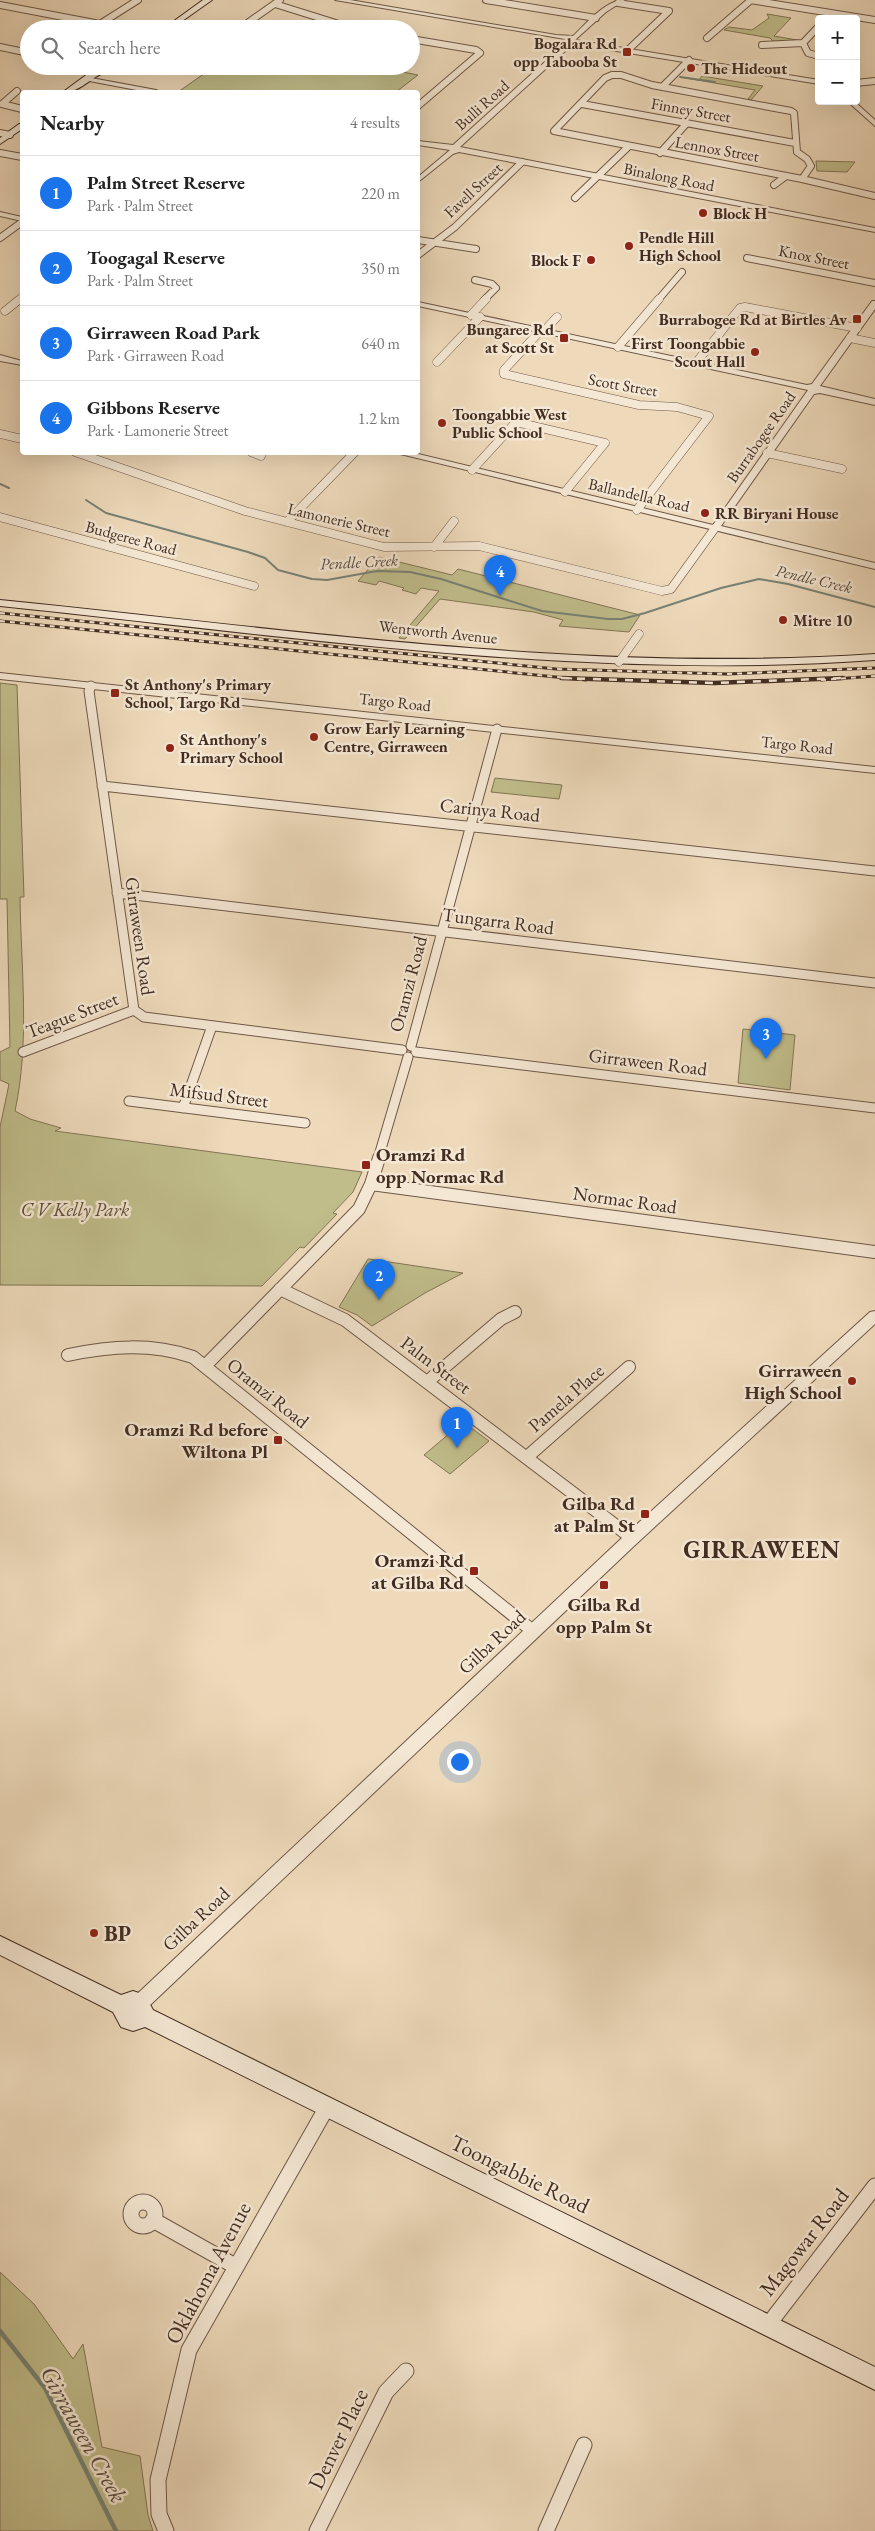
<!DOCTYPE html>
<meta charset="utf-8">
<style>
:root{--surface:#fff;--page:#f6f6f6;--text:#222;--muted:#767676;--line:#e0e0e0;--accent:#1a73e8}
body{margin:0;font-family:"EB Garamond",serif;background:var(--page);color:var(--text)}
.controls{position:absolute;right:15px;top:15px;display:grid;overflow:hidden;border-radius:5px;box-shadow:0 5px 20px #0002}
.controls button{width:45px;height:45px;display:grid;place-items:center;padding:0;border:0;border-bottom:1px solid var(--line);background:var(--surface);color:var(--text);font:25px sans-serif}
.you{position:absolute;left:459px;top:1761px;width:18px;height:18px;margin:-12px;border:4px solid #fff;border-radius:50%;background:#1a73e8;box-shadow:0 0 0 8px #1a73e833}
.badge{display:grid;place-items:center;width:32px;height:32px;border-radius:50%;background:var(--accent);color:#fff;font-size:16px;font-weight:700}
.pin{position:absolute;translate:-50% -41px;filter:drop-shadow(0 1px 2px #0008)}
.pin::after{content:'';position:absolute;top:26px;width:18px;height:15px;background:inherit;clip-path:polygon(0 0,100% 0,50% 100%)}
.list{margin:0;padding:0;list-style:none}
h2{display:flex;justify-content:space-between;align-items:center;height:65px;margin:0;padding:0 20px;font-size:21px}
h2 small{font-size:16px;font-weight:400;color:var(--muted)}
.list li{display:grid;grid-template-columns:32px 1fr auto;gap:15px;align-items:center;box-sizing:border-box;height:75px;padding:0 20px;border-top:1px solid var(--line)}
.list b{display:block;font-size:19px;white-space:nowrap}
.list p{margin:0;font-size:16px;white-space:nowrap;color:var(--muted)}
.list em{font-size:16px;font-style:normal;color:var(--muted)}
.icon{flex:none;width:28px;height:28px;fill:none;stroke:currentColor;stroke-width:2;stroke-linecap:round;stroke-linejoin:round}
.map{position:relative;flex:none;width:875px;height:2531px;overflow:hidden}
.search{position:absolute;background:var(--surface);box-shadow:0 5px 20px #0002;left:20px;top:20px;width:400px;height:55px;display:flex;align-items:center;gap:12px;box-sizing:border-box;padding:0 18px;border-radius:28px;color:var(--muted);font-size:19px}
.panel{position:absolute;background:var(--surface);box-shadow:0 5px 20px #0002;left:20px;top:90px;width:400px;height:365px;border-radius:5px}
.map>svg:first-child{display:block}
</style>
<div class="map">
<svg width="875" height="2531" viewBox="0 0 875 2531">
<rect width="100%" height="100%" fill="#eedabb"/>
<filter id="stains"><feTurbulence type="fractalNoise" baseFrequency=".004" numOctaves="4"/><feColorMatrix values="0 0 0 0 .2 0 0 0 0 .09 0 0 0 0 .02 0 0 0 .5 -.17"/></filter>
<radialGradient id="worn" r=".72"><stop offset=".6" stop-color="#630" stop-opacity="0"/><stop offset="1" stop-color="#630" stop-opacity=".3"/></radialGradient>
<!-- green -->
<path fill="#c0bd8b" stroke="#827556" d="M767,14L791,18L774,36L797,40L774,42L770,38L724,30L729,27L752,30L769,18Z
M215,66H372L418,75L396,92H178Z
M702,76L763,86L751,100L748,99L755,90L680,77L699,80Z
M816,161H818L855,162L847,172L817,171Z
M379,557L452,575L458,569L640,615L629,632L559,626L563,620L534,612L440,599L405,639L399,638L439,591L421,588L416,594L402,590L404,588L379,581L376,585L358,581Z
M0,683L17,685L24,897H20C21,968 30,1042 15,1111L30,1119L61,1128L55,1131L362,1172L353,1192L333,1213L337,1214L304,1248L300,1247L262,1286L0,1285V1127L9,1084L0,1080V1052L10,1047L7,899H0Z
M495,778L562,785L559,799L491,792Z
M743,1029L795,1035L790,1090L738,1083Z
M368,1259H369L463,1273L425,1293L372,1326L357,1315L339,1307Z
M463,1422L489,1441L450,1474L424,1455Z
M0,2272L34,2304L73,2359L83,2344L102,2447L140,2456L148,2515L153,2531H0Z"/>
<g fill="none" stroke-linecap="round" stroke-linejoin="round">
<!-- stream-far1 -->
<path stroke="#778275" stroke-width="2" d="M680,77L715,82
M0,484L9,488
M86,500L106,513L248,552L265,558L278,570L312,579L327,580L377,571L410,572L441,579L542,611L608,619H622L645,613L721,588L759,579L788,584L875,607"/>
<!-- stream -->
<path stroke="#778275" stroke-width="4.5" d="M0,2331L45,2388L116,2531"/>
<!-- minor-far4 casing -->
<g stroke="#6e5848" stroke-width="8">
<path id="minor-far4" d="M486,0L596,18
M750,0L875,20
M618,3L669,11L628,50
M275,4L355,29
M0,5L126,29
M100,24L138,0
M819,26L803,43L808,53L819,56
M239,29L280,0
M707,38L751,0
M411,39L476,50L480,53L418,106
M762,45L803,43
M0,47L29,53
M386,68L389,66
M612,75H621L652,85L791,111L794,113L797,152L807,159L811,166L802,179L554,131L605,78Z
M856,83L875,81
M662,87L689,60
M17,91L2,104L22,109
M582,104L795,143
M0,133L10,135
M0,153L22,157
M660,153L687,123
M802,179L875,196
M774,185L786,176
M575,198L628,147
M0,238L22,222
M418,240L476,249
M418,255L455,227L522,162
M747,258L875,283
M475,280L492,284L496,288L484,300
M19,300L22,298
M658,300L682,272"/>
</g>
<!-- minor-far3 casing -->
<g stroke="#6e5848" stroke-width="9">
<path id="minor-far3" d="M5,311L20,299
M471,315L486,299
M541,330L504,370V374L639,405L677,407L709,416L637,510
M544,331L557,317
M850,338L875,343
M618,347L659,299
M437,362L480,317
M695,364L740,308L745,307L857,328
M0,434L22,439
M75,452L245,511L384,547L479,546L662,591L671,589L715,528
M251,452L261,456
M767,453L842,469
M472,470L516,422L605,443L565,492
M0,517L254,586
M287,522L355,452
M434,547L454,521
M619,662L639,634"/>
</g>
<!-- minor-far2 casing -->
<g stroke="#6e5848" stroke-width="11">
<path id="minor-far2" d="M91,686L89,691L134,1010L144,1017L402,1050
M102,786L875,871
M117,893L875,983
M411,1046L497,729
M23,1052L134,1010
M416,1052L875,1108
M129,1101L305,1123
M183,1108L212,1026
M378,1159L408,1057"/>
</g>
<!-- minor-far1 casing -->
<g stroke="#6e5848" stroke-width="14">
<path id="minor-far1" d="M371,1184L875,1252
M280,1289L345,1320L632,1538
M68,1355C111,1346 151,1343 193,1357L534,1632
M205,1366L359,1209L371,1184L379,1158
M427,1382L501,1319L515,1312
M527,1457L629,1367"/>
</g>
<!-- minor casing -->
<g stroke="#6e5848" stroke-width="17">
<path id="minor" d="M131 2214a12 12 0 1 1 24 0a12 12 0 1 1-24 0Z
M153,2220L235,2266
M768,2325L875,2186
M166,2531L159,2514L158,2480L189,2350L327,2107
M317,2531L386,2392L406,2371
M546,2531L584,2445"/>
</g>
<!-- tertiary casing -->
<g stroke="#6e5848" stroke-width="2">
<path id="tertiary" d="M335,0H350L556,35L573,36C587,23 605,0 625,0L606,12L575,40L819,80V84L573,44L460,147L875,228V232L459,152L453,154L418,182V177L450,150L418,145V141L453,145L567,42L565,39Z
M86,77L156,90L160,92H147L84,80Z
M847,101H854L875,120V126Z
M0,212L22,217V221L0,216Z
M872,301H875V309L820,386L875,399V405L820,393L814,394L721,526L875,563V569L392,452H410L713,525L808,390L418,306V302L807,385L812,384Z
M0,355L22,361V365L0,361Z
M0,673L875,767V773L0,679Z
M875,1311V1324L634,1546L147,2008L141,2011L135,2008L132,2002L135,1996L624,1536L870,1312Z"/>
</g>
<!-- secondary casing -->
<g stroke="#432d22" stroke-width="2">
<path id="secondary" d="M203,0H212L171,29H163Z
M110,66L111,70C94,73 80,94 63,92L97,67Z
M19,124H22V129L0,144V138Z
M0,600C291,629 582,674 875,654V660C582,681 291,636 0,606Z
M0,1936L121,1995L133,1991L145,1995L153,2010L875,2367V2390L145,2027L133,2031L121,2027L113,2012L0,1955Z"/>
</g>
<!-- minor-far4 -->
<use href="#minor-far4" stroke="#f4e7d3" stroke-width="6"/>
<!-- minor-far3 -->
<use href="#minor-far3" stroke="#f4e7d3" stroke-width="8"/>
<!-- minor-far2 -->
<use href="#minor-far2" stroke="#f4e7d3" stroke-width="9"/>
<!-- minor-far1 -->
<use href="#minor-far1" stroke="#f4e7d3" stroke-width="12"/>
<!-- minor -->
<use href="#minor" stroke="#f4e7d3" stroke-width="15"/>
<!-- tertiary -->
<use href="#tertiary" fill="#f4e7d3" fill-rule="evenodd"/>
<!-- secondary -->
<use href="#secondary" fill="#f4e7d3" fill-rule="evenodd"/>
<!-- rail-far1 casing -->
<g stroke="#432d22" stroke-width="3">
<path id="rail-far1" d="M0,613L556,669L727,674L875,668
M0,621L586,680
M821,680L875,676"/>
</g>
<!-- rail casing -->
<g stroke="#432d22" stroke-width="4.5">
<path id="rail" d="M561,678L714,683L843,678"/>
</g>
<!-- rail-far1 -->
<use href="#rail-far1" stroke="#f4e7d3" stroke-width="2" stroke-dasharray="5" stroke-linecap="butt"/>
<!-- rail -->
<use href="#rail" stroke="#f4e7d3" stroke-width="2.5" stroke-dasharray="8" stroke-linecap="butt"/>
</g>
<!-- markers -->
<g fill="#8f2418" stroke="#f4e7d3" stroke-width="2">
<rect x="622" y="47" width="10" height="10" rx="2.5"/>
<circle cx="691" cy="68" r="5"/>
<circle cx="703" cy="213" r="5"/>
<circle cx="629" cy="246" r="5"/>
<circle cx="591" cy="260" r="5"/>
<rect x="852" y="314" width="10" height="10" rx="2.5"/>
<rect x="559" y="333" width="10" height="10" rx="2.5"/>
<circle cx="755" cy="352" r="5"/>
<circle cx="442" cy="423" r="5"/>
<circle cx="705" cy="513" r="5"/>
<circle cx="783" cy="620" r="5"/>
<rect x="110" y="688" width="10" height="10" rx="2.5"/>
<circle cx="314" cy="737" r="5"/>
<circle cx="170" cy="748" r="5"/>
<rect x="361" y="1160" width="10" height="10" rx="2.5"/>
<circle cx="852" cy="1381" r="5"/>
<rect x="273" y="1435" width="10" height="10" rx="2.5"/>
<rect x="640" y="1509" width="10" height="10" rx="2.5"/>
<rect x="469" y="1566" width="10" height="10" rx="2.5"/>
<rect x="599" y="1580" width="10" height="10" rx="2.5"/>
<circle cx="94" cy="1933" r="5"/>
</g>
<g text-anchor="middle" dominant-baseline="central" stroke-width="5" stroke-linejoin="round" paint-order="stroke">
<!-- far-poi labels -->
<g font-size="16" font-weight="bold" fill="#432d22" stroke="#f4e7d3" text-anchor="start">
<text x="617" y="43" text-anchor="end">Bogalara Rd<tspan x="617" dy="18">opp Tabooba St</tspan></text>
<text x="701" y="68">The Hideout</text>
<text x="713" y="213">Block H</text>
<text x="639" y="237">Pendle Hill<tspan x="639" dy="18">High School</tspan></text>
<text x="581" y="260" text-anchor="end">Block F</text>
<text x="847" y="319" text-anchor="end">Burrabogee Rd at Birtles Av</text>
<text x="554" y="329" text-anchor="end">Bungaree Rd<tspan x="554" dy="18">at Scott St</tspan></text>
<text x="745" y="343" text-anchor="end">First Toongabbie<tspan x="745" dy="18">Scout Hall</tspan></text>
<text x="452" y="414">Toongabbie West<tspan x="452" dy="18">Public School</tspan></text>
<text x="715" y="513">RR Biryani House</text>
<text x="793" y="620">Mitre 10</text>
<text x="125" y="684">St Anthony's Primary<tspan x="125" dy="18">School, Targo Rd</tspan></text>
<text x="324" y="728">Grow Early Learning<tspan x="324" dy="18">Centre, Girraween</tspan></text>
<text x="180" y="739">St Anthony's<tspan x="180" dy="18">Primary School</tspan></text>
</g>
<!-- far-street labels -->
<g font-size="16" fill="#432d22" stroke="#f4e7d3">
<text transform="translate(482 105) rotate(-42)">Bulli Road</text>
<text transform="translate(691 110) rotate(10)">Finney Street</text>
<text transform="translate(717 149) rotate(10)">Lennox Street</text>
<text transform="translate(669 177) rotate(11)">Binalong Road</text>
<text transform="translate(473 190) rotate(-43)">Favell Street</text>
<text transform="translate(814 257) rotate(11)">Knox Street</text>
<text transform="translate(623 385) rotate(10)">Scott Street</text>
<text transform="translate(761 437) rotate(-55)">Burrabogee Road</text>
<text transform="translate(639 495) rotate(13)">Ballandella Road</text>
<text transform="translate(339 520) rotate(13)">Lamonerie Street</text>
<text transform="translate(131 538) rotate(15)">Budgeree Road</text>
<text transform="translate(438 632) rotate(6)">Wentworth Avenue</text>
<text transform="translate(395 702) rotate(6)">Targo Road</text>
<text transform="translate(797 745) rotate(6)">Targo Road</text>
</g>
<!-- far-water labels -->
<g font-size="16" font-style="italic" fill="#54493e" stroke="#f4e7d3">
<text transform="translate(359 562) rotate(-3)">Pendle Creek</text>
<text transform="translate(814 579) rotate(13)">Pendle Creek</text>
</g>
<!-- street labels -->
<g font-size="19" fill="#432d22" stroke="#f4e7d3">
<text transform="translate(490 810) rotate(6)">Carinya Road</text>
<text transform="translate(498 921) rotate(7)">Tungarra Road</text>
<text transform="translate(140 936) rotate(82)">Girraween Road</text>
<text transform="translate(408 984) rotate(-75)">Oramzi Road</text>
<text transform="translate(72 1015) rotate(-21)">Teague Street</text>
<text transform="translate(648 1062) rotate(7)">Girraween Road</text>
<text transform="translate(219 1095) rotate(7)">Mifsud Street</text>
<text transform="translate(625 1200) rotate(8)">Normac Road</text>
<text transform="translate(436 1365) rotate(37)">Palm Street</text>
<text transform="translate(268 1393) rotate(39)">Oramzi Road</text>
<text transform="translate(566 1398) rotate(-41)">Pamela Place</text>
<text transform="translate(492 1642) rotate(-43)">Gilba Road</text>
<text transform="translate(196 1919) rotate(-43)">Gilba Road</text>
</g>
<!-- poi labels -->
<g font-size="19" font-weight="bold" fill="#432d22" stroke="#f4e7d3" text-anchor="end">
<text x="376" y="1154" text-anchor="start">Oramzi Rd<tspan x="376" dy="22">opp Normac Rd</tspan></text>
<text x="842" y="1370">Girraween<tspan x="842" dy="22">High School</tspan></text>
<text x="268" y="1429">Oramzi Rd before<tspan x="268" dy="22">Wiltona Pl</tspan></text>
<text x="635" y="1503">Gilba Rd<tspan x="635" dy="22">at Palm St</tspan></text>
<text x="464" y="1560">Oramzi Rd<tspan x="464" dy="22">at Gilba Rd</tspan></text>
<text x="604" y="1604" text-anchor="middle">Gilba Rd<tspan x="604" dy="22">opp Palm St</tspan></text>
</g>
<!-- park labels -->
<g font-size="19" font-style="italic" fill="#5c4a37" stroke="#f4e7d3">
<text x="75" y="1209">C V Kelly Park</text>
</g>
<!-- near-poi labels -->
<g font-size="22" font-weight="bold" fill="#432d22" stroke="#f4e7d3" text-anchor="start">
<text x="104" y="1933">BP</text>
</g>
<!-- near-street labels -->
<g font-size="22" fill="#432d22" stroke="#f4e7d3">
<text transform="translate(520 2174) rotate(26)">Toongabbie Road</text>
<text transform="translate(804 2242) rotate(-52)">Magowar Road</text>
<text transform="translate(208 2273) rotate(-62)">Oklahoma Avenue</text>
<text transform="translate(338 2439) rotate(-64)">Denver Place</text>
</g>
<!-- district labels -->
<g font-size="24" font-weight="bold" letter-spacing="1" fill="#432d22" stroke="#f4e7d3">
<text x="762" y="1549">GIRRAWEEN</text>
</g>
<!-- near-water labels -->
<g font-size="24" font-style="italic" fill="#54493e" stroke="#f4e7d3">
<text transform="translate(84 2434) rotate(61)">Girraween Creek</text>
</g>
</g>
<rect width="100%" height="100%" filter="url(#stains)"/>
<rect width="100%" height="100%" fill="url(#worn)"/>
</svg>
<div class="controls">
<button>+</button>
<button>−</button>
</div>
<div class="you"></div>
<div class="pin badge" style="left:457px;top:1448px">1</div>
<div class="pin badge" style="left:379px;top:1300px">2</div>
<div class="pin badge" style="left:766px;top:1059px">3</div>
<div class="pin badge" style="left:500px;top:596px">4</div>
<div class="search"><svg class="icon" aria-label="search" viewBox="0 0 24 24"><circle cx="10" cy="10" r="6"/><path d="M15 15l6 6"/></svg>Search here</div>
<section class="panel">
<h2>Nearby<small>4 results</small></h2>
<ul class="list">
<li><span class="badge">1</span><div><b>Palm Street Reserve</b><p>Park · Palm Street</p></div><em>220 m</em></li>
<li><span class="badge">2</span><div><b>Toogagal Reserve</b><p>Park · Palm Street</p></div><em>350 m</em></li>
<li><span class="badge">3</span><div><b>Girraween Road Park</b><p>Park · Girraween Road</p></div><em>640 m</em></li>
<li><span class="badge">4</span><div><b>Gibbons Reserve</b><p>Park · Lamonerie Street</p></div><em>1.2 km</em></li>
</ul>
</section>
</div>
